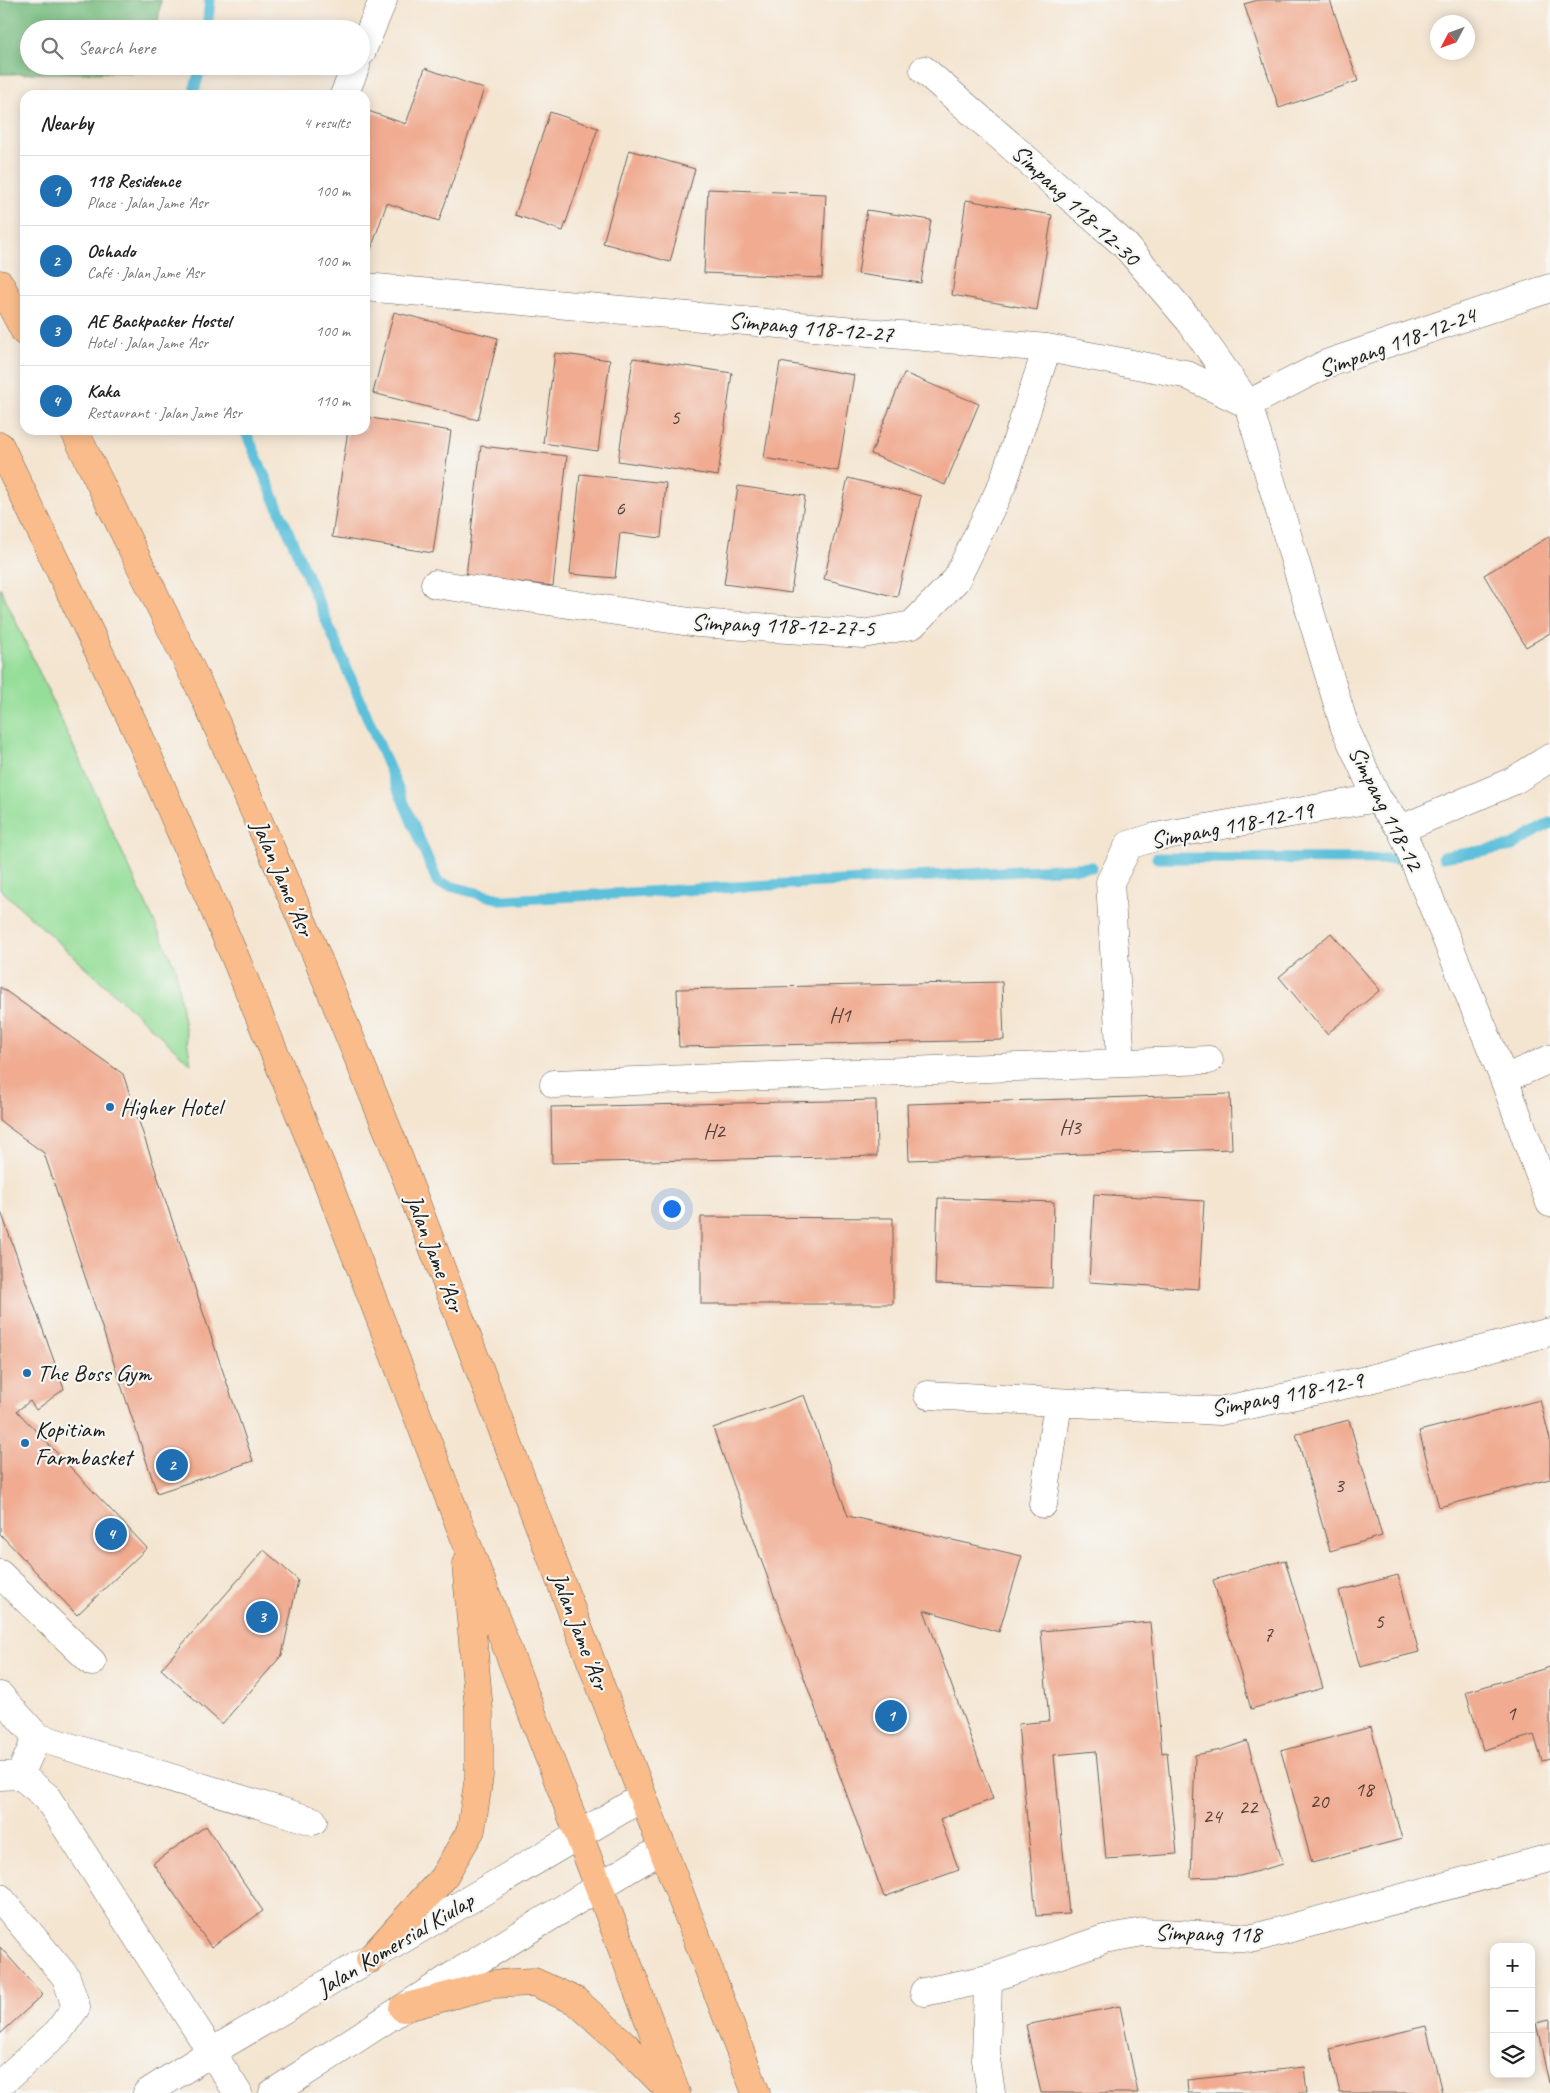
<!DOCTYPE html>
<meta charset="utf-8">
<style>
:root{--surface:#fff;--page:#f2f2f2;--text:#222;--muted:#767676;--line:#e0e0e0;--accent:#1f6fb2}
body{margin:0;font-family:Caveat,sans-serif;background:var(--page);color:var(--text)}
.controls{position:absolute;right:15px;bottom:15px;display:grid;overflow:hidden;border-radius:10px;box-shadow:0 2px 12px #0003}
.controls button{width:45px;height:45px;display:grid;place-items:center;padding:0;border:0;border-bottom:1px solid var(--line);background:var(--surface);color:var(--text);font:25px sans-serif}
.compass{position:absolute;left:1430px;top:15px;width:45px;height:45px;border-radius:50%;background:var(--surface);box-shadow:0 2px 12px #0003;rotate:229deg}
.you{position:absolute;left:671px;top:1208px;width:18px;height:18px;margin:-12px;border:4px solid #fff;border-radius:50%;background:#1a73e8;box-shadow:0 0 0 8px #1a73e833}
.badge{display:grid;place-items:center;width:32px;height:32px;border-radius:50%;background:var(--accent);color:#fff;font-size:16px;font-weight:700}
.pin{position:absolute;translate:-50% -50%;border:2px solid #fff;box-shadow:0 1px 5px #0006}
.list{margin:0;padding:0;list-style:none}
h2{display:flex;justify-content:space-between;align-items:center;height:65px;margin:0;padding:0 20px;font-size:21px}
h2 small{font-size:16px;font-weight:400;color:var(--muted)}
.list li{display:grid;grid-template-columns:32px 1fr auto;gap:15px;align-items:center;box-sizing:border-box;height:70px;padding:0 20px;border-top:1px solid var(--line)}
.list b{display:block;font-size:19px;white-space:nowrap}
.list p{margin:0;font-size:16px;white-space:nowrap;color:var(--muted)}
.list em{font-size:16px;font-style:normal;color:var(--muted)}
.icon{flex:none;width:28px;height:28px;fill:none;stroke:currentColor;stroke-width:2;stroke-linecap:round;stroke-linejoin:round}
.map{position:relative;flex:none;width:1550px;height:2093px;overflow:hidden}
.search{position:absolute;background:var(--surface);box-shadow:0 2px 12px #0003;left:20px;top:20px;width:350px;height:55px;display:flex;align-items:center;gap:12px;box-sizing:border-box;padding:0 18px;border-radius:28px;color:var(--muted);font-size:19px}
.panel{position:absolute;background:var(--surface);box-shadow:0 2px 12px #0003;left:20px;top:90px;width:350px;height:345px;border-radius:15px}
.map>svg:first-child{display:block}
</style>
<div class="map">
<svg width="1550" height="2093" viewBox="0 0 1550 2093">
<rect width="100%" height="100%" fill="#f6f6f2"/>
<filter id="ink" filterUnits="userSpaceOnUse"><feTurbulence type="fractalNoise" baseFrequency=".02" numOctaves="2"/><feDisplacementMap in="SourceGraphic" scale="10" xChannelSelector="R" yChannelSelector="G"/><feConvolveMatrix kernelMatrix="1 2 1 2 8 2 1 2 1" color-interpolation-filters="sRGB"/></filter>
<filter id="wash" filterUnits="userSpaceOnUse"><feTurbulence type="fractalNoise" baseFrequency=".0096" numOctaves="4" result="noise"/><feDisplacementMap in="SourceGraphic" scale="20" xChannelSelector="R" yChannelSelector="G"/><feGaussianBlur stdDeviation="1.12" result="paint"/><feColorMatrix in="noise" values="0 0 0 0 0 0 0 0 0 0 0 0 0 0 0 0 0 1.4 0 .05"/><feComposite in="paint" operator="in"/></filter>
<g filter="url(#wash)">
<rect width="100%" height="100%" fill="#f4e5d1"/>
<!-- green -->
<path fill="#95de99" stroke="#587d5a" d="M0,587L175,967L191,1064L0,889Z"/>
<!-- forest -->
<path fill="#78bd81" stroke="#4a6c4e" d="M0,0H161L157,29H29V66H153V72L0,74Z"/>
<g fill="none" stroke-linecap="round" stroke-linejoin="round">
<!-- stream -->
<path stroke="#5cc0da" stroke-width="11" d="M207,29L210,0
M193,95L201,66
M245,430L438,883L504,900L1092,867
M1443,857L1512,846L1550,823
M1157,858L1398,859"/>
</g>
<g id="blocks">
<!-- building -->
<path fill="#f0ab91" d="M1258,0H1330L1358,81L1279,108L1244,4Z
M425,68L484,89L439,221L387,203L370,252L365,250V120L368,111L406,124Z
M550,112L598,128L563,231L515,215Z
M629,150L695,169L670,262L603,243Z
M708,189L826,194L822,278L704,273Z
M966,200L1052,215L1037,310L952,295Z
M867,210L931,220L921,283L858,274Z
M394,312L498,338L478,420L373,393Z
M555,353L610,360L598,451L543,443Z
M633,358L732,373L718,476L618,461Z
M780,362L854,375L838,471L764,458Z
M904,373L979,404L945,485L871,454Z
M365,417L451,431L433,553L332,537L348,430H365Z
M481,446L567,456L553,586L466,576Z
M580,474L666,483L661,538L620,533L615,578L570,574Z
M848,478L921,496L897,597L824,579Z
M738,486L805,496L791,593L724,584Z
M1550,536V633L1526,647L1484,575Z
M1331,933L1380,990L1327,1034L1279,977Z
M1002,982L1004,1040L679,1047L677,989Z
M0,987L123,1074L253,1461L157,1493L44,1153L0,1121Z
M1230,1094L1232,1149L909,1160L907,1104Z
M876,1100L877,1156L552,1163L551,1107Z
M1094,1194L1204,1201L1199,1289L1089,1282Z
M938,1198L1054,1202L1052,1288L935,1284Z
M0,1209L64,1389L36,1410L30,1401L17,1411L147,1548L77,1615L0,1534Z
M701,1217L893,1218V1304H701Z
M804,1395L848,1516L1022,1556L999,1632L924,1610L993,1799L940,1819L959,1870L884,1897L713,1428Z
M1540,1400L1550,1439V1479L1439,1507L1419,1431Z
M1349,1420L1382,1536L1330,1551L1296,1434Z
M264,1550L298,1580L282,1655L222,1724L161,1669Z
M1285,1560L1323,1688L1251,1709L1213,1580Z
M1398,1575L1419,1652L1360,1667L1339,1591Z
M1150,1622L1162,1753L1167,1752L1177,1854L1106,1859L1096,1751L1054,1755L1069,1914L1036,1916L1018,1724L1049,1721L1041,1631Z
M1550,1667V1759L1542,1761L1534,1735L1483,1750L1466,1692Z
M1371,1727L1402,1839L1312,1863L1281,1751Z
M1247,1741L1283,1864L1240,1876L1191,1878L1195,1755L1221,1750Z
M206,1826L263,1911L211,1947L153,1863Z
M0,1947L43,1995L0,2034Z
M1120,2006L1138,2093H1041L1026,2025Z
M1550,2020V2083H1549L1536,2023Z
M1426,2026L1442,2093H1340L1330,2049Z
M1304,2067L1307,2093H1188L1187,2080Z"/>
</g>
</g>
<g filter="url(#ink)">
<use href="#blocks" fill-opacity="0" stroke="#68625b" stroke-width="1"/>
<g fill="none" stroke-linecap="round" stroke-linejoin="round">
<!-- minor casing -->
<g stroke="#68625b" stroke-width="29">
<path id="minor" d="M361,53L383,0
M924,70L1125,245L1189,320L1248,404L1345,728L1377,798L1401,829L1504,1079L1550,1203
M344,95L356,66
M365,287L1047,348L1185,374L1247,404
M1248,404L1326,364L1550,288
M435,584L697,623L863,634L912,625L956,580L1003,483L1047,348
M1401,829L1513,781L1550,758
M1121,1063L1110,882L1129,845L1155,837L1377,798
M1504,1079L1550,1059
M554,1084L1209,1060
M928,1395L1220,1411L1362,1381L1550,1332
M1043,1504L1058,1403
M0,1574L92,1662
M0,1696L37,1737L20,1775
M37,1737L313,1821
M0,1776L20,1775L46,1796L238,2093
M0,1898L66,1977L76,2007L58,2032L0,2084
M988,1979L986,2060L991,2093
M924,1992L988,1979L1104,1939L1143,1932L1254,1938L1550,1858
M147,2093L213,2051L643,1797
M273,2093L451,1977L663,1848"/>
</g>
<!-- major casing -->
<g stroke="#68625b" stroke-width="29">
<path id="major" d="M0,284L25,332
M74,430L205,698L304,925L395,1148L756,2093
M0,446L137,731L235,957L326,1178L599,1887L676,2093
M370,1959L443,1878L471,1830L479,1776V1710L466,1564
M403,2008L494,1984L534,1982L576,2001L625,2045L671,2092"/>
</g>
<!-- minor -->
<use href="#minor" stroke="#fff" stroke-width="28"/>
<!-- major -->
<use href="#major" stroke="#f9bc8a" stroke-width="28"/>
</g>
</g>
<!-- markers -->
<g fill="#1f6fb2" stroke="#f6f6f2" stroke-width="2">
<circle cx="110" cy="1107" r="5"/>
<circle cx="27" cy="1373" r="5"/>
<circle cx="25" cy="1443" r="5"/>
</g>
<g text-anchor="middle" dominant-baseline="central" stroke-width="4.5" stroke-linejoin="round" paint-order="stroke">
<!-- number labels -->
<g font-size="21" fill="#514039">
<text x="675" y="417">5</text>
<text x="620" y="508">6</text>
<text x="840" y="1015">H1</text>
<text x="1070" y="1127">H3</text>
<text x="714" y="1131">H2</text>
<text x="1339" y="1485">3</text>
<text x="1379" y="1621">5</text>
<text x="1268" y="1634">7</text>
<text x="1511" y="1713">1</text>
<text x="1364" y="1789">18</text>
<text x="1319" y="1801">20</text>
<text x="1248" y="1807">22</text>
<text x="1212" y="1816">24</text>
</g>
<!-- street labels -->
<g font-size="24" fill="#1c1c1c" stroke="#f6f6f2">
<text transform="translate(1076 205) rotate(43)">Simpang 118-12-30</text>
<text transform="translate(811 327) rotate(5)">Simpang 118-12-27</text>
<text transform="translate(1397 342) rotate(-20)">Simpang 118-12-24</text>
<text transform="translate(783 625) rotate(2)">Simpang 118-12-27-5</text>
<text transform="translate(1386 808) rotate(63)">Simpang 118-12</text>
<text transform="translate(1232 825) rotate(-11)">Simpang 118-12-19</text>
<text transform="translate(283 878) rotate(67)">Jalan Jame 'Asr</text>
<text transform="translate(435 1253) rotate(69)">Jalan Jame 'Asr</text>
<text transform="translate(1287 1394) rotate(-11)">Simpang 118-12-9</text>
<text transform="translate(580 1631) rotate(69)">Jalan Jame 'Asr</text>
<text transform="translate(1208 1933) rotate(1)">Simpang 118</text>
<text transform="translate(395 1944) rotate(-31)">Jalan Komersial Kiulap</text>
</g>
<!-- poi labels -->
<g font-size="24" fill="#1c1c1c" stroke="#f6f6f2" text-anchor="start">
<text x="120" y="1107">Higher Hotel</text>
<text x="37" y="1373">The Boss Gym</text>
<text x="35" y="1429">Kopitiam<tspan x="35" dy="28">Farmbasket</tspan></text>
</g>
</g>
</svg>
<div class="controls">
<button>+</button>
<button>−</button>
<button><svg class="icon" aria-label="layers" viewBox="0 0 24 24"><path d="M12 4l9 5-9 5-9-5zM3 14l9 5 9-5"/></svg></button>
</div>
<svg class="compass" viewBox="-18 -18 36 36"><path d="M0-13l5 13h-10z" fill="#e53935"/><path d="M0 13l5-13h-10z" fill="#767676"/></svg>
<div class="you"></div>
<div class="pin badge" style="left:891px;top:1716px">1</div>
<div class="pin badge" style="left:172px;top:1465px">2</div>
<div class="pin badge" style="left:262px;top:1617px">3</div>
<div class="pin badge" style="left:111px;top:1534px">4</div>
<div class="search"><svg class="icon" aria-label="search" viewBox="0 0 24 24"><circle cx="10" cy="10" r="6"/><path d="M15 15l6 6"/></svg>Search here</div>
<section class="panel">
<h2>Nearby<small>4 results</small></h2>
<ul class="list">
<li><span class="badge">1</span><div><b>118 Residence</b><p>Place · Jalan Jame 'Asr</p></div><em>100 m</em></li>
<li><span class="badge">2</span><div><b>Ochado</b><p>Café · Jalan Jame 'Asr</p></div><em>100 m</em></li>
<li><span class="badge">3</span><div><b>AE Backpacker Hostel</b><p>Hotel · Jalan Jame 'Asr</p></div><em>100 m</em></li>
<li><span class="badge">4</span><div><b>Kaka</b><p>Restaurant · Jalan Jame 'Asr</p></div><em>110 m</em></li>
</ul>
</section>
</div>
